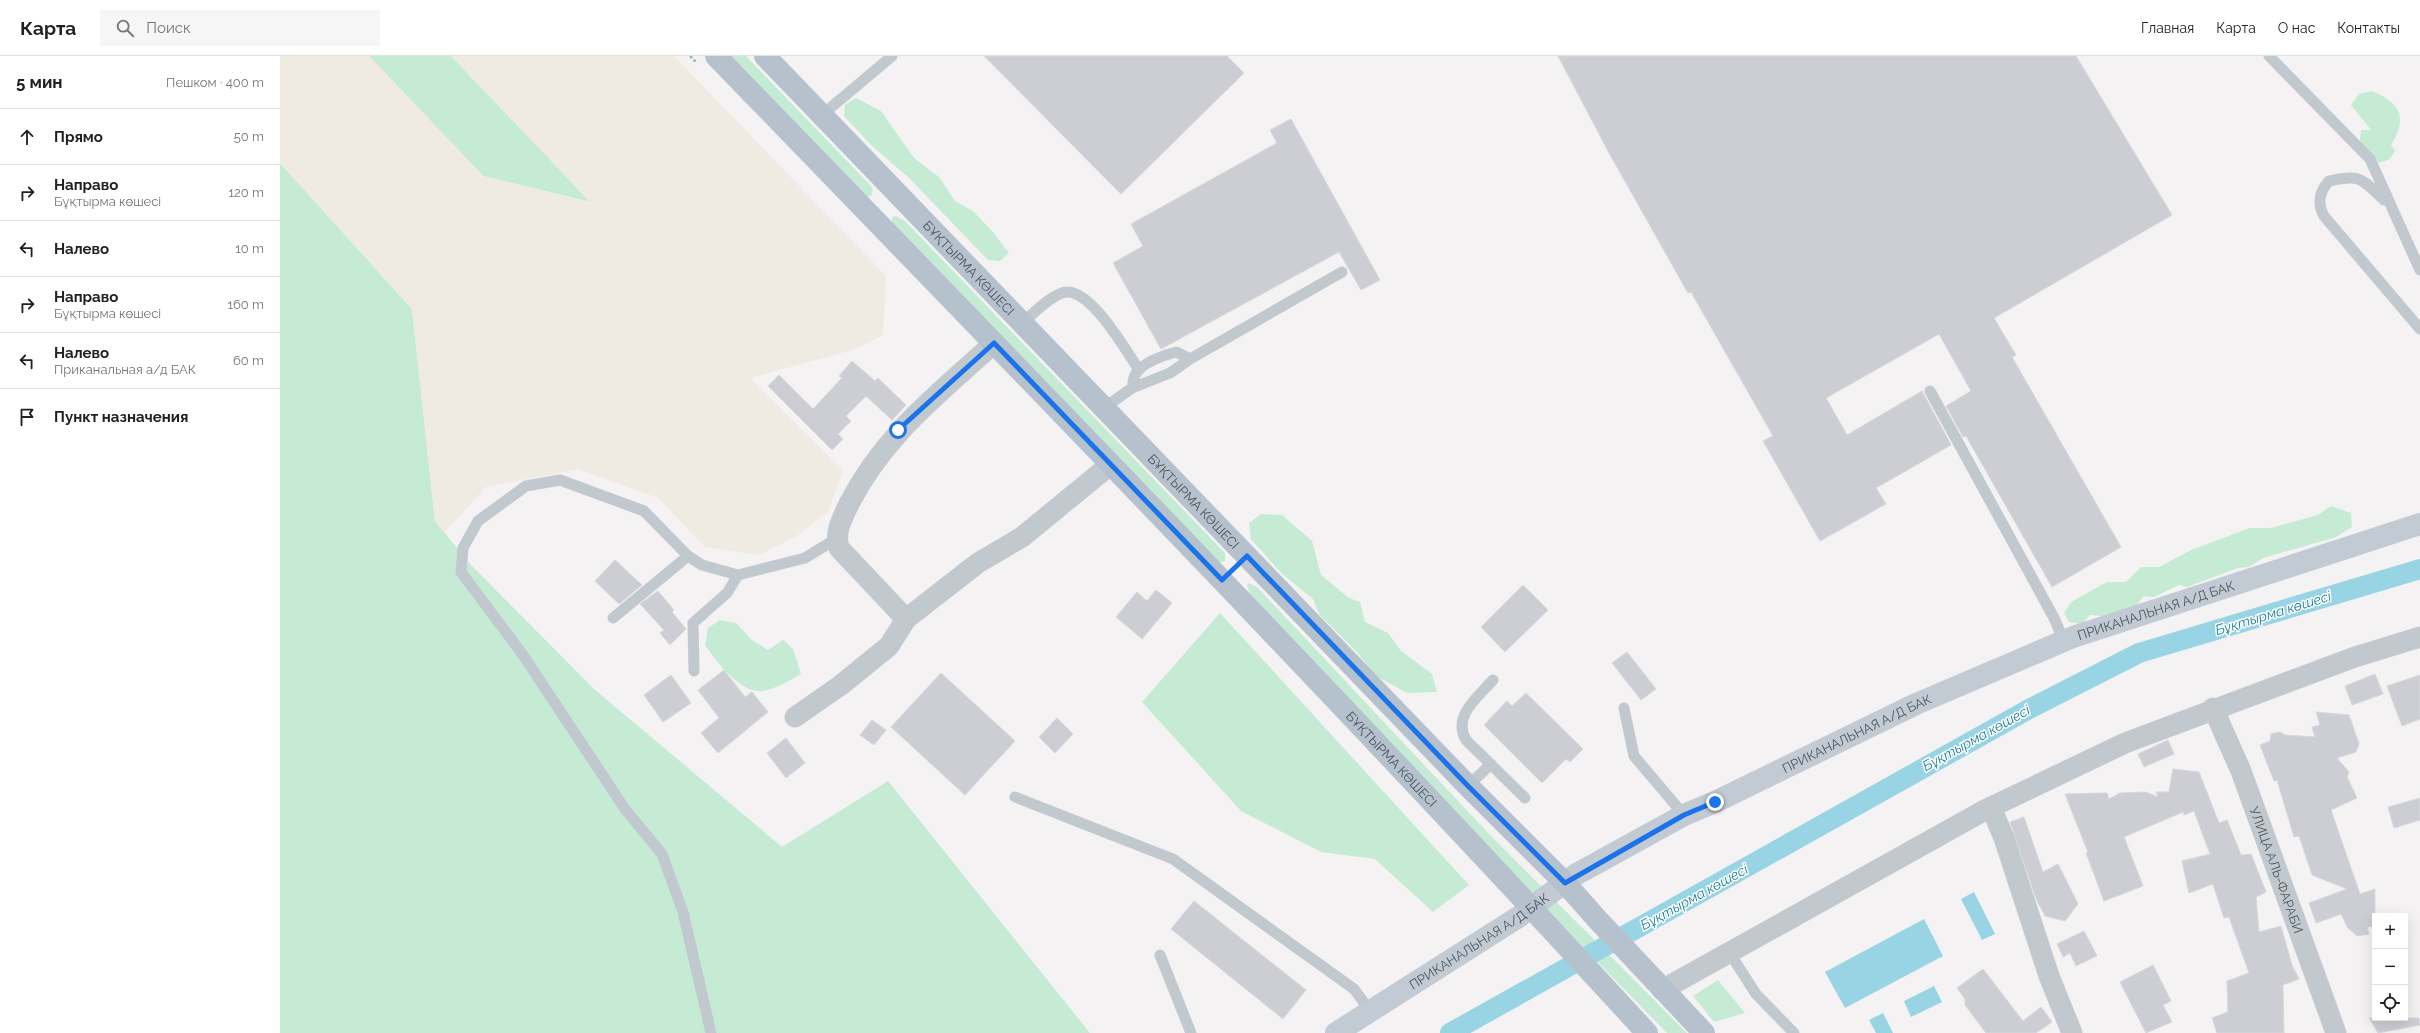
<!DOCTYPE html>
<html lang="ru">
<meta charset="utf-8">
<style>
:root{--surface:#fff;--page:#f6f6f6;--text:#202124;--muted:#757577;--line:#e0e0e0}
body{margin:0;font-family:Raleway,sans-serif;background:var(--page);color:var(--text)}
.controls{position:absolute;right:12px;bottom:12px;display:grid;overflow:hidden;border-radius:0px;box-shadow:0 4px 16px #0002}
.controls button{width:36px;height:36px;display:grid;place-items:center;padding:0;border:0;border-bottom:1px solid var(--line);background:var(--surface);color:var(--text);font:20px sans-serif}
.stop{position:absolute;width:12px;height:12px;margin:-9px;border:3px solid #1a73e8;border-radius:50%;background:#fff}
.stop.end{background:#1a73e8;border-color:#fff;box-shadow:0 1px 4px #0008}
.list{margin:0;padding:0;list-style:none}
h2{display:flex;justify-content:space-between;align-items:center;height:52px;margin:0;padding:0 16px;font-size:17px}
h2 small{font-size:13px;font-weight:400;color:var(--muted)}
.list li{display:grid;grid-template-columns:26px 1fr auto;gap:12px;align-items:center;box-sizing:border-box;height:56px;padding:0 16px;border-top:1px solid var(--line)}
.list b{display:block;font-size:15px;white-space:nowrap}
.list p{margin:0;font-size:13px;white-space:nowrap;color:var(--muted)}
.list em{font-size:13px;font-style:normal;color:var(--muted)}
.icon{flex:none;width:22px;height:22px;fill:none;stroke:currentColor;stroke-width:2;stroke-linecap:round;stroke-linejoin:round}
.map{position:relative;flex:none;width:2140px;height:977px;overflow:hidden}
header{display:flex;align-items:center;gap:24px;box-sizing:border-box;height:56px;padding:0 20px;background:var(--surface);border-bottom:1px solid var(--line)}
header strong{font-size:19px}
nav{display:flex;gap:22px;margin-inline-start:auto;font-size:14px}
.search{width:280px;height:36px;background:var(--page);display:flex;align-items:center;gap:10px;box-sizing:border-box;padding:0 14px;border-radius:0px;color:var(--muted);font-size:15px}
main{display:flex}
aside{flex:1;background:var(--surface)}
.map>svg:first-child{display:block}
</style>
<header>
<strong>Карта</strong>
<div class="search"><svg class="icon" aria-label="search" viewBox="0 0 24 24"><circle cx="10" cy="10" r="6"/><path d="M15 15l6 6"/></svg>Поиск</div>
<nav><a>Главная</a><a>Карта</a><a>О нас</a><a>Контакты</a></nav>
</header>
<main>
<aside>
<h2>5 мин<small>Пешком · 400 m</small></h2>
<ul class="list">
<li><svg class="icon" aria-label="ahead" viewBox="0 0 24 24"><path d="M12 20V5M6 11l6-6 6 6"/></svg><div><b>Прямо</b></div><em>50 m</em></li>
<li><svg class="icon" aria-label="right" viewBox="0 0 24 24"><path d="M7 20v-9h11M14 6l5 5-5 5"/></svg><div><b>Направо</b><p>Бұқтырма көшесі</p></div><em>120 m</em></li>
<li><svg class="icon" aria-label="left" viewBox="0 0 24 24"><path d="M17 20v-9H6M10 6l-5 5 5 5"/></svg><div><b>Налево</b></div><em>10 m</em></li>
<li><svg class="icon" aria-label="right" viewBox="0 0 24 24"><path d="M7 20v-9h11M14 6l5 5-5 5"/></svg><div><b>Направо</b><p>Бұқтырма көшесі</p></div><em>160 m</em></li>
<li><svg class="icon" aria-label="left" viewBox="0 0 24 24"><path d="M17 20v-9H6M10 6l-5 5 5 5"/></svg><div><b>Налево</b><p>Приканальная а/д БАК</p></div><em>60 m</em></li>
<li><svg class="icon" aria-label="arrive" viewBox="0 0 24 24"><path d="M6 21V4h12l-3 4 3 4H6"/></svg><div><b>Пункт назначения</b></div></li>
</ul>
</aside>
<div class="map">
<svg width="2140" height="977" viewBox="0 0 2140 977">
<rect width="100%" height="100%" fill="#f4f2f2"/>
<!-- green -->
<path fill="#c6ebd4" d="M89,0H171L311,146L203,120Z
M449,0H466L591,130L593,135L591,140L587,141Z
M2092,35C2121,47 2128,62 2111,89L2115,95L2110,103L2099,107L2080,85L2081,74H2091L2071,49L2079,38Z
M576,42L601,55L634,102L659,121L675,145L693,155L712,175L729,197L720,205L708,204L629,122L592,90L564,60L565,49Z
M0,107L132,253L155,465L191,509L314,633L502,791L608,725L810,977H0Z
M616,160L625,165L945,497V505L939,506L612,167V161Z
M2051,450L2071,457L2072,471L2056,481L1983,502L1969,511L1958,512L1907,531L1899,529L1874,541L1864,540L1856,550L1823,560L1810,559L1802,568L1789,566L1784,557L1791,546L1827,526H1846L1861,511H1879L1911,494L1970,472H1990L2038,459Z
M981,458L1002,459L1032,485L1041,519L1069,542L1080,546L1085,566L1108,577L1121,595L1152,618L1157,636L1127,637L1096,620L1076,595L1039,558L1033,543L1001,517L971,483L969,467Z
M968,527L977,531L1210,779L1407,977H1387L1200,786L970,538L967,530Z
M940,557L1189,829L1153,856L1095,803L1041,796L961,755L862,646Z
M440,564L456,567L472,584L488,594L503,584L513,593L521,618C509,625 496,633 482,635C461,638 435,604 425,589L428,572Z
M1438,924L1465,957L1434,966L1413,940Z"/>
<!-- sand -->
<path fill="#efebe2" d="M0,0H89L203,120L310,146L171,0H394L606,220L603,279L576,293L470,322L563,414L548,456L517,480L479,499L425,491L378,442L298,413L206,431L164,477L155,465L132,253L0,107Z"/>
<!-- water -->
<path fill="#98d4e4" d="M1694,836L1715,878L1702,884L1681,843Z
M1644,863L1663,900L1565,952L1545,916Z
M1654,930L1662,946L1631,961L1624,945Z
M1603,957L1613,977H1596L1589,964Z"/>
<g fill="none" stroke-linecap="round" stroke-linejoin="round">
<!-- canal -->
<path stroke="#98d4e4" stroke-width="20" d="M1170,977L1749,653L1859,597L2140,513"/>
</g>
<!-- building -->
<path fill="#ccced3" stroke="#d6d8dc" d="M704,0H947L964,17L841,138Z
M1278,0H1796L1892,159L1714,262L1736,299L1732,301L1841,491L1772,531L1686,380L1683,381L1666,350L1691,335L1659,278L1546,342L1567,379L1642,335L1671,389L1596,432L1606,448L1540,485L1483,385L1493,380L1411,236L1408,237L1329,97Z
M1011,63L1100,224L1081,234L1059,196L881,293L833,207L863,190L851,168L997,87L990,74Z
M572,305L595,325L598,322L626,349L612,364L586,340L566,360L571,365L558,378L563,383L552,394L488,330L499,319L533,353L562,322L559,320Z
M335,504L362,529L339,548L315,525Z
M1243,529L1268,554L1225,596L1201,571Z
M876,534L892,547L862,583L836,561L857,536L867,545Z
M378,535L394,554L392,556L406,573L390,589L380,577L384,574L360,548Z
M1347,596L1376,633L1361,644L1332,607Z
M444,614L465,641L472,636L488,656L438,697L421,677L439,662L418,634Z
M661,617L735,685L685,739L611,671Z
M2095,618L2103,638L2072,649L2065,630Z
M391,619L411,647L383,666L364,639Z
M2140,619V663L2122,670L2107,630Z
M1246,637L1303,693L1290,706L1286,703L1262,727L1204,669L1227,645L1232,650Z
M2036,656L2069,659L2079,688L2076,696L2057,702L2069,716L2067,721L2077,742L2051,754L2080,838L2095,833V870L2087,871L2089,878L2077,880L2068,872L2061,858L2036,867L2029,847L2067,833L2032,819L2019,780L2014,781L1997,724L1994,725L1980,689L1990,685L1991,678L2000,676L2005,679L2035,681L2032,671L2040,669Z
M777,662L793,678L775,697L759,681Z
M592,664L606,674L594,689L580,679Z
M506,682L525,707L506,722L487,697Z
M1888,684L1894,698L1864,711L1858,698Z
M1893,713L1919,716L1939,767L1947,764L1961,799L1971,798L1986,836L1976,841L1979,876L2001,870L2012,909L2019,923L2003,929L2004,977H1937L1932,962L1948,956L1947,925L1969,917L1949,861L1944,862L1933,828L1909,837L1902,805L1930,798L1914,755L1904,759L1903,756L1844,781L1863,830L1824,845L1806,797L1808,796L1785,738L1827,737L1829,743L1840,737L1865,736L1878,741L1876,736H1889Z
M2140,742V764L2114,772L2108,751Z
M1744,761L1763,816L1778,808L1798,848L1785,865L1765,860L1756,843L1730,766Z
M914,845L1026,934L1003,963L891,873Z
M1804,875L1817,900L1796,910L1790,897L1783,901L1777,888Z
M1873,909L1891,945L1883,949L1892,966L1866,977L1840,926Z
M1703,913L1743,965L1761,951L1772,966L1756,977H1706L1685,949V943L1677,932Z
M2089,962H2139L2140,969L2098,977Z"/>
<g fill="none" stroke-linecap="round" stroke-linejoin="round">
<!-- path -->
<path stroke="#81c6a4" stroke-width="2.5" stroke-dasharray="3 2" stroke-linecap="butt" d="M410,0L417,7"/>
<!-- lane -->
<path stroke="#c1c9ce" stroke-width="11" d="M1989,0L2090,103L2140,214
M542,59L612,0
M2108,144H2104C2081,122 2081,118 2049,125C2039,136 2037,147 2044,160L2140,273
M742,267C754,257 768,242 782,237C808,227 846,295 859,314
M852,332C853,328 853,323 855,319C861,307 884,299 896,296L910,303
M1650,335L1774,562L1784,585
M824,352L852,332L890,317L910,303L1062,216
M333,562L408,500
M414,615L413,567L447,537L458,519
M1213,624C1198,641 1172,660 1186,684L1245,742
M1344,652L1354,700L1404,759
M1188,730L1211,708
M735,741L893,803L1074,933L1091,956
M1449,896L1476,938L1514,977
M880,899L911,977
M431,977L403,856L382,798L345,753L243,599L181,516L183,492L198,465L246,430L280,424L364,455L408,500L422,509L458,519L525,502L556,483"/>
<!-- street -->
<g stroke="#c1c9ce" stroke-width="21">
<path d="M626,563L698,507L742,481L830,409"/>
<path id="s1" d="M1933,652L1961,715L2056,977"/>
<path d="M515,661L561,629L609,590L626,563L559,492C554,475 563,461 570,446C605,378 659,338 714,287"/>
<path d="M1711,751L1724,782L1769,920L1792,977"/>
<path d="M1382,934L1705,754L1845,687L2075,601L2140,581"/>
</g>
<!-- secondary -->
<path stroke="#c2cad3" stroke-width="22" id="s2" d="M1056,977L1240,860L1295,819L1404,759L1435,746L1636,648L1793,581L2140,468"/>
<!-- primary -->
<g stroke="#b5c1cd" stroke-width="22">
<path id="s3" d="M436,0C749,323 1063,646 1367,977"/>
<path id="s4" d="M485,0L1188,730L1285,827L1317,863L1424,977"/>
</g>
</g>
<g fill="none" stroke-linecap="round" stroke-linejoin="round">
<!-- route -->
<path stroke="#1a73e8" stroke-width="5" d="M618,374L714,287L942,524L967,500L1188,730L1285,827L1404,759L1435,746"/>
</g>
<g text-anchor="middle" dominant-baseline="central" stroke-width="3" stroke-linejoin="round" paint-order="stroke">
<!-- street labels -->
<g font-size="13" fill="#4b555d" stroke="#fff">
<text stroke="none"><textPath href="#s4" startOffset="294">БҰҚТЫРМА КӨШЕСІ</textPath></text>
<text stroke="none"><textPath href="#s4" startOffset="618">БҰҚТЫРМА КӨШЕСІ</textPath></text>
<text stroke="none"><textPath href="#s2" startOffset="926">ПРИКАНАЛЬНАЯ А/Д БАК</textPath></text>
<text stroke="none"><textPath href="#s2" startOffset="602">ПРИКАНАЛЬНАЯ А/Д БАК</textPath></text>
<text stroke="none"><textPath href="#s3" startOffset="975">БҰҚТЫРМА КӨШЕСІ</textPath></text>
<text stroke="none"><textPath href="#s1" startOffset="174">УЛИЦА АЛЬ-ФАРАБИ</textPath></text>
<text stroke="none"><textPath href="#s2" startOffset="170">ПРИКАНАЛЬНАЯ А/Д БАК</textPath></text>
</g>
<!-- water labels -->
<g font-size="14" font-style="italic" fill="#1b7f98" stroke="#fff">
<text transform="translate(1993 557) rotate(-17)">Бұқтырма көшесі</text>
<text transform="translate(1696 682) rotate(-29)">Бұқтырма көшесі</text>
<text transform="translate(1414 841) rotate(-29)">Бұқтырма көшесі</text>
</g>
</g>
</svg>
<div class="controls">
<button>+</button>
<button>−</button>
<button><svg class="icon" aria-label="locate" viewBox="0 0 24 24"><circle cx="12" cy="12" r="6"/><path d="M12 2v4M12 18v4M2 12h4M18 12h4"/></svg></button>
</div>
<div class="stop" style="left:618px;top:374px"></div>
<div class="stop end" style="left:1435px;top:746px"></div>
</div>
</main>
